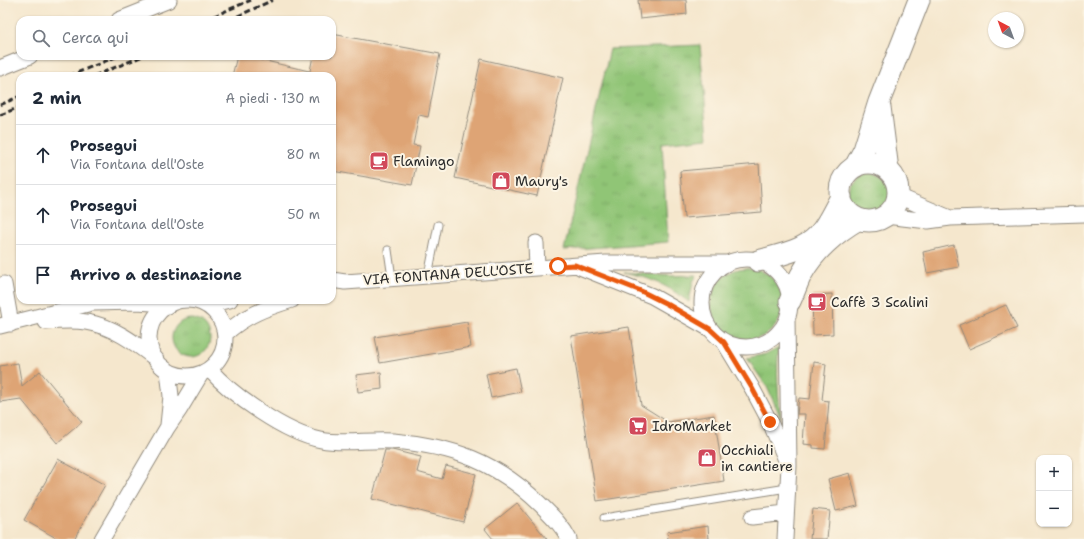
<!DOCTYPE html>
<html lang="it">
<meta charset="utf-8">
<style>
:root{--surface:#fff;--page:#f2f2f3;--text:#1f2937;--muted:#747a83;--line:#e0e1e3}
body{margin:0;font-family:"Shantell Sans",sans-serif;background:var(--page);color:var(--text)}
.controls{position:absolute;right:12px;bottom:12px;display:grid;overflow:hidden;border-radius:8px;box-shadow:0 1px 3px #0004}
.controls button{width:36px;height:36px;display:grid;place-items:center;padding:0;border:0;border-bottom:1px solid var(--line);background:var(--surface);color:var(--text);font:20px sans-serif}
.compass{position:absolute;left:988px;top:12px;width:36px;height:36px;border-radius:50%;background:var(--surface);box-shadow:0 1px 3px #0004;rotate:319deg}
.stop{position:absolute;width:12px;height:12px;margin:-9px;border:3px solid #ea580c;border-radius:50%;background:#fff}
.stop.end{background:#ea580c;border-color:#fff;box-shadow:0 1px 4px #0008}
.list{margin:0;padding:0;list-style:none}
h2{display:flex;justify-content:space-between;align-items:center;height:52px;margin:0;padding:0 16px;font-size:17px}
h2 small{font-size:13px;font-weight:400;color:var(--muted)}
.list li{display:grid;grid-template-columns:26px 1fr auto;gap:12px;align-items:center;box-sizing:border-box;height:60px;padding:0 16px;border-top:1px solid var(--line)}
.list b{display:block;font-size:15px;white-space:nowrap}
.list p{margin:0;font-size:13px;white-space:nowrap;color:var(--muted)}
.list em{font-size:13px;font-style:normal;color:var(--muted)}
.icon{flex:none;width:22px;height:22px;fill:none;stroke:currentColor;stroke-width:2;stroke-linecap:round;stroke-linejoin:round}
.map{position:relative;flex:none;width:1084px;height:539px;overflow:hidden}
.search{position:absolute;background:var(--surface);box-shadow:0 1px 3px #0004;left:16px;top:16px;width:320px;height:44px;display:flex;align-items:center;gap:10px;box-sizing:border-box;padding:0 14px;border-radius:12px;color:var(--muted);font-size:15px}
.panel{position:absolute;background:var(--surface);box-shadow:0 1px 3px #0004;left:16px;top:72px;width:320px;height:232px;border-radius:12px}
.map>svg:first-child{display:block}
</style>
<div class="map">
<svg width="1084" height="539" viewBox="0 0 1084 539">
<defs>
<pattern id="grass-tufts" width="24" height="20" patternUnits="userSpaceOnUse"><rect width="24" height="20" fill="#90c576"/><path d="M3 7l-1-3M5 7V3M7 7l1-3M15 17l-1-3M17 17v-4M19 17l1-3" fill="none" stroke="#7ca966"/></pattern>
</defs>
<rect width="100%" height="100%" fill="#fcf5e5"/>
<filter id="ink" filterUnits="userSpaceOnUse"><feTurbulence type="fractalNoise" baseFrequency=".025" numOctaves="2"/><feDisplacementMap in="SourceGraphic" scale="8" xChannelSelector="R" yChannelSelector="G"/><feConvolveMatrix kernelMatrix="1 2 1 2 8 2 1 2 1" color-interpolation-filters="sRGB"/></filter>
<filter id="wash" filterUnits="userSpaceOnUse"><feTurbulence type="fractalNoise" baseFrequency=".012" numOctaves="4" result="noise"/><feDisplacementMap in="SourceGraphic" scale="16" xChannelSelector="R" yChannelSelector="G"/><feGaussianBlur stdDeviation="0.9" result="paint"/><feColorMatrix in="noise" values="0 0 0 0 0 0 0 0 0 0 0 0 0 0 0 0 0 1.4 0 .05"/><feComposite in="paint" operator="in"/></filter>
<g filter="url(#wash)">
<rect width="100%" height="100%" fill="#f5e7cd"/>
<!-- grass -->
<path fill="url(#grass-tufts)" stroke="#5e7850" d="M700,45L708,138L662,143L668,242L564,250L610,49Z
M848 194a21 21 0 1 1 42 0a21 21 0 1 1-42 0Z
M711 304a36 36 0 1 1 72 0a36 36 0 1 1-72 0Z
M624,272L672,276L697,275L693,282L689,302C665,284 653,279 624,272Z
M172 338a19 19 0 1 1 38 0a19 19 0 1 1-38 0Z
M779,347C776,371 778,394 781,418L767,387L747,358L766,354Z"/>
<g id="blocks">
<!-- building -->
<path fill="#dea475" d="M638,0H686L687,14L640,19Z
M332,34L440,54L428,117L419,115L413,145L420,146L412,185L332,171V76H309L313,56H332Z
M237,56H244L309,71V76H232Z
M481,59L563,78L537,196L455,178Z
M759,164L762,212L684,218L680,171Z
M954,245L959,267L927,273L923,252Z
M832,294L833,334L813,335L812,295Z
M1006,305L1017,328L969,349L959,325Z
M467,322L471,347L380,363L375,337Z
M629,327L641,405L668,422L714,415L724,481L597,501L571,336Z
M814,362L826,364L822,400L829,401L825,449L813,448V445L803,444L805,414H797L799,398L810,399Z
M18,363L22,386L40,371L82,422L57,443L21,399L0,402V366Z
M516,368L521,392L491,398L486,374Z
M381,372L382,389L358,392L356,375Z
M385,450H392L421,457L417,472L442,479L446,466L476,474L463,522L372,499Z
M58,459L105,485L74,539H58L24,520Z
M850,473L858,506L836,511L828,479Z
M517,503L547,539H493L485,529Z
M813,509L830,511L827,539H810Z
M708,526L709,539H668L667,532Z"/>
</g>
</g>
<g filter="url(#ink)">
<use href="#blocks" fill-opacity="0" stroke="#90897c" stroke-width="1"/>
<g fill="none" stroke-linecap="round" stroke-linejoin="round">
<!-- lane casing -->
<g stroke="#90897c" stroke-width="9">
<path id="lane" d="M388,250L392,278
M428,276L438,225
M604,518L787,488"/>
</g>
<!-- street casing -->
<g stroke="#90897c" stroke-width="17">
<path id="street" d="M119,20L169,0
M0,68L30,56
M898,196L950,218
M886,216L928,221L950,218L1084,214
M536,243L537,268
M702 303a44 44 0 1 1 88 0a44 44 0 1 1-88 0Z
M580,267L652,296L710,329
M332,280L345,282L606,263H729
M4,284L11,324
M149 338a38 38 0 1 1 76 0a38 38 0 1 1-76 0Z
M207,305L230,300
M46,322C59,321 73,320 86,322C113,326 135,343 156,359
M0,326L92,303L137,302L152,303L167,306L168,300
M225,334C246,315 266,308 292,300
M724,342L752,388L770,422L786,460
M209,369C233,396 285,433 321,440C345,445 369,439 393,441C454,446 496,462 540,504C551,515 562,525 569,539
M168,425L171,396L168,371
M752,517L786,513
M102,539L167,428L180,409L201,374
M785,539L789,466L787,319"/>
</g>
<!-- secondary casing -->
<g stroke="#90897c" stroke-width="23">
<path id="secondary" d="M880,107L888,170
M840 192a29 29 0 1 1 58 0a29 29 0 1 1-58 0Z
M855,167L864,150L879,102L919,0
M758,261C781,254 808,251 823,229C830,219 835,208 841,197
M790,301C794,293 797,283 801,275C813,252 836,232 859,219"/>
</g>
<!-- lane -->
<use href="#lane" stroke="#fff" stroke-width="7"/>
<!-- street -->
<use href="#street" stroke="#fff" stroke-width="15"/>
<!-- secondary -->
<use href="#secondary" stroke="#fff" stroke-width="21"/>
<!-- rail -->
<path stroke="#2b2b2b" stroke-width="3" stroke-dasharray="6 3" stroke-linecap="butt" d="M205,20L251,0
M229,20L273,0
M69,76L118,56
M94,76L143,56
M0,105L20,96
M0,115L20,107"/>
</g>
</g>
<g fill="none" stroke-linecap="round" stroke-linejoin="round" filter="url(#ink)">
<!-- route -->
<path stroke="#ea580c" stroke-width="5" d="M558,266L575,265L641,291L667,304L710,329L724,342L752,388L770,422"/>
</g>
<!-- icons -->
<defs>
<g id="cafe-square" transform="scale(1)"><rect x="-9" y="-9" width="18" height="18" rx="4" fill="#d1495b" stroke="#fcf5e5"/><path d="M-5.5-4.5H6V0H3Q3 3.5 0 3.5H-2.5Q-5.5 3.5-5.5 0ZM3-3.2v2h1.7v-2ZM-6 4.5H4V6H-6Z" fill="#fff"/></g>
<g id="shop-square" transform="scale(1)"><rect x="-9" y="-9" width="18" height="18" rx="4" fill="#d1495b" stroke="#fcf5e5"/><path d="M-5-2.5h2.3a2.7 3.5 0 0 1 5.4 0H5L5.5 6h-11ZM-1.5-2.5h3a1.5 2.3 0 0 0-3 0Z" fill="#fff"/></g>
<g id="supermarket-square" transform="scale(1)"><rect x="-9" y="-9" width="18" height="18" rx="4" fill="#d1495b" stroke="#fcf5e5"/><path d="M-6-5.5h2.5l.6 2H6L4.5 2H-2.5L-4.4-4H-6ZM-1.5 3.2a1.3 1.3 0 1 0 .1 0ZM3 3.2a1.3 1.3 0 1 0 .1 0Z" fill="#fff"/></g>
</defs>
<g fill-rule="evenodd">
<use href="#cafe-square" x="379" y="161"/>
<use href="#shop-square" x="501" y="181"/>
<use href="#cafe-square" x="817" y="302"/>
<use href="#supermarket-square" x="638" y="426"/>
<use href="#shop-square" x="707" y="458"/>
</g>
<g text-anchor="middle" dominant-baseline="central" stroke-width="4" stroke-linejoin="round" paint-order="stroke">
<!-- poi labels -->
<g font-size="14" fill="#2b2b2b" stroke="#fcf5e5" text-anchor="start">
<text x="393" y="161">Flamingo</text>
<text x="515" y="181">Maury's</text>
<text x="831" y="302">Caffè 3 Scalini</text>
<text x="652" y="426">IdroMarket</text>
<text x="721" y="450">Occhiali<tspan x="721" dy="16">in cantiere</tspan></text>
</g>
<!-- street labels -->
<g font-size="14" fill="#2b2b2b" stroke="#fcf5e5">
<text transform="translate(448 274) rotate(-4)">VIA FONTANA DELL'OSTE</text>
</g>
</g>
</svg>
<div class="controls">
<button>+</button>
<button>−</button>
</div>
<svg class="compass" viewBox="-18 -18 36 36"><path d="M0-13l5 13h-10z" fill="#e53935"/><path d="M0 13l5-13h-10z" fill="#747a83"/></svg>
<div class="stop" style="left:558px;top:266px"></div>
<div class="stop end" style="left:770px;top:422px"></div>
<div class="search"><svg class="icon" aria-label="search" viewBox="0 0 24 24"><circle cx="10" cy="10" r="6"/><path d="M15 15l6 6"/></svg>Cerca qui</div>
<section class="panel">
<h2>2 min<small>A piedi · 130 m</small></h2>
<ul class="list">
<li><svg class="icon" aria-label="ahead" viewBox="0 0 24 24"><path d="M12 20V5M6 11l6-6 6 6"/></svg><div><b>Prosegui</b><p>Via Fontana dell'Oste</p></div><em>80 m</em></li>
<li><svg class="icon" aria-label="ahead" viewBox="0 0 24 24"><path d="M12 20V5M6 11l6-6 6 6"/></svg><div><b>Prosegui</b><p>Via Fontana dell'Oste</p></div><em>50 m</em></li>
<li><svg class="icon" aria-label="arrive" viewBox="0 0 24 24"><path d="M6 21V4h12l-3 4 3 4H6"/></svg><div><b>Arrivo a destinazione</b></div></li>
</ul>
</section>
</div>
